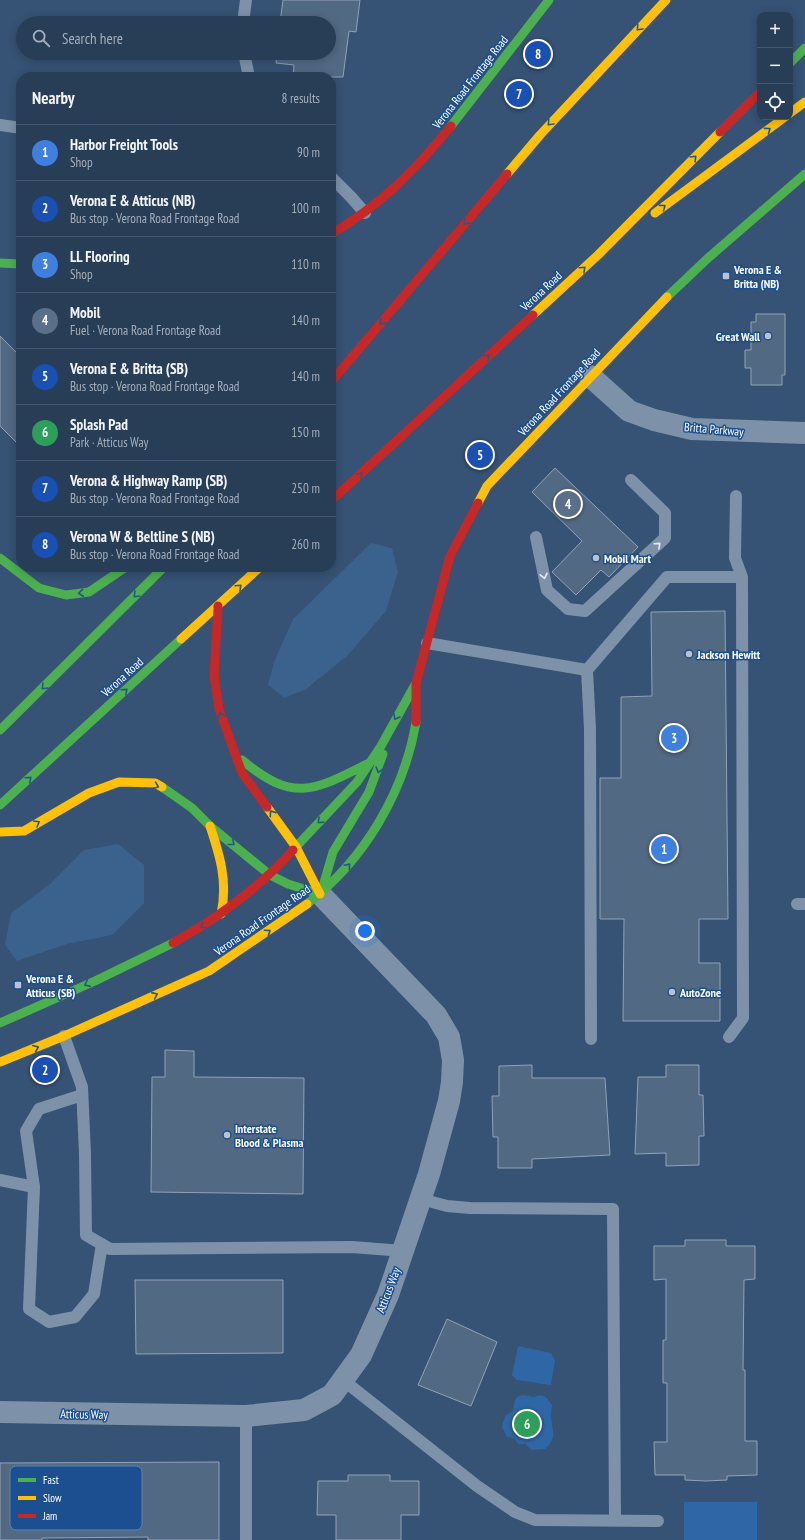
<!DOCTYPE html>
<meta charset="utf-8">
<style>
:root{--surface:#283e57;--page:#30455d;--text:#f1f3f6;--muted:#a5aeba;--line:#44576d;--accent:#b9c2ce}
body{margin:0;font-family:"PT Sans Narrow",sans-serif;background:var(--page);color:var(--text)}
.controls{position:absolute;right:12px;top:12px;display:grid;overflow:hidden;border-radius:8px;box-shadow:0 2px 10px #0003}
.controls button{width:36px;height:36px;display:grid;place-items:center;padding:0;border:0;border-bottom:1px solid var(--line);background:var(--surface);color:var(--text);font:20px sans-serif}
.you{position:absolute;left:365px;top:931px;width:14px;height:14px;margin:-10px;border:3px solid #fff;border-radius:50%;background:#1a73e8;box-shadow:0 0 0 6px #1a73e833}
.badge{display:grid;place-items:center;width:26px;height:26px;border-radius:50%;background:var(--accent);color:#fff;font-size:13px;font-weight:700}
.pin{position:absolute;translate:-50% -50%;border:2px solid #fff;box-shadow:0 1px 4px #0006}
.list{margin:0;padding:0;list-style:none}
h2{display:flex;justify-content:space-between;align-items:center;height:52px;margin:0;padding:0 16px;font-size:17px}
h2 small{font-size:13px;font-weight:400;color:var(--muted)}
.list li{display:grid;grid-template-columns:26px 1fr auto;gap:12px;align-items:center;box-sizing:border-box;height:56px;padding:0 16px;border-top:1px solid var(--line)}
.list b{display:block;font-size:15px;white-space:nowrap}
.list p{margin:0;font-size:13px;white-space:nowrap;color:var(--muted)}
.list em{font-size:13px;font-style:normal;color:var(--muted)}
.icon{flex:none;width:22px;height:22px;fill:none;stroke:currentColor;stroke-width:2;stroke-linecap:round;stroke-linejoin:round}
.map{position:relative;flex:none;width:805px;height:1540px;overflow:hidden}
.search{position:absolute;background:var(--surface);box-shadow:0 2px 10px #0003;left:16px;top:16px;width:320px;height:44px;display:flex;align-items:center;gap:10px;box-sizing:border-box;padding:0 14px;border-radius:22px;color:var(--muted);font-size:15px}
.panel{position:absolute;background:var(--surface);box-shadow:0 2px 10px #0003;left:16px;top:72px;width:320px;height:500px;border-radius:16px}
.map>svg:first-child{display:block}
</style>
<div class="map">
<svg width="805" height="1540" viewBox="0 0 805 1540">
<rect width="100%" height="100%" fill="#365274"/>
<!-- green -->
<path fill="#2f66a5" d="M518,1346L551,1353L555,1360L551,1385L517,1380L512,1375Z
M523,1395L534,1397L540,1395L546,1397L552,1405C552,1410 550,1413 551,1418C553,1431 557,1439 545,1449L531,1450L526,1444H518L514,1438L507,1437L502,1427L505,1416L513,1411C515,1404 512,1397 523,1395Z
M684,1502H757V1540H684Z"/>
<!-- water -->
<path fill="#3b618d" d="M371,543L392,548L398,572L386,611L347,656L306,689L284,698L268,685L274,662L293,619Z
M118,844L144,865V903L112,935L67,944L17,961L5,945L11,913L49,885L84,850Z"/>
<!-- building -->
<path fill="#526984" stroke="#92a2b6" d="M283,0H360L356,32L349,31L343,77H293L294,65L276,63L277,53H329V23H280Z
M756,314H785V375H782V385H751V368H745V350H751V322H756Z
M0,336L21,357V447L0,426Z
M555,468L638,547L609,577L601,570L576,595L552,572L582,541L532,492Z
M725,611L728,919H699V963H720V1021H623L624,919H600V778H621V697L652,696L651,612Z
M165,1050L194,1051V1077L304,1078L303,1194L151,1192L152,1077H165Z
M532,1065V1078H605L610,1155L532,1159V1168H498V1137H493L492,1096H499V1066Z
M666,1065H699V1095H703L704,1136H699V1165L666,1166V1153L635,1154L638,1077H666Z
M685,1240H726V1246H755V1279L744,1280L743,1370H745V1441H757V1475L727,1476V1480L706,1481L685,1480V1475H655L654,1442H667V1383H663V1340H666V1279L654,1280V1246H685Z
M135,1280H283V1353L136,1354Z
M447,1319L497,1342L471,1406L418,1385Z
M219,1462V1540H148V1537L42,1538V1540H0V1463Z
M348,1475H390V1481H419V1515H401V1540H336V1515H317L318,1481H348Z"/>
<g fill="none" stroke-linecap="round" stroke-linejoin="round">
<!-- lane -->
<path stroke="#7d92a8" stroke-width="12" d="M243,23L246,0
M244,53L249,77
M0,125L21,128
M331,177L351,197L365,213
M736,496L735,558L742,577
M536,537L547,590L568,609L585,611L665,538V513L631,480
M427,643L587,670L590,729L591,1039
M587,670L667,577H742L743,1018L729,1037
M797,904H805
M64,1036L82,1087L85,1154L86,1235L110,1249L352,1247L403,1251
M0,1180L34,1187L26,1131L39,1109L82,1095
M34,1187L29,1309L49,1322L75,1317L94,1294L102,1244
M421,1199L447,1206L470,1208L613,1209L615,1521
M343,1380L477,1486L515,1512L535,1520L658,1521
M246,1540V1416"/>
<!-- street -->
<path stroke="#7d92a8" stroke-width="22" d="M590,376L629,411L654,420L692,429L805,433
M0,1412L246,1416L304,1410L332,1395L361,1355L388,1295L429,1174L449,1101L452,1082L453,1060L449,1037L436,1015L320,894"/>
<!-- fast -->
<path stroke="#4caf50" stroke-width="9" d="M790,63L805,48
M451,126L549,0
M0,263L21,264
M667,297L707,259L805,174
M0,558L39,588L66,595L89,592L126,567
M0,730L164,567
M242,760C293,803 314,791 369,763
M162,787L192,808L210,826L270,875L288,884L320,894
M0,805L181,639
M293,850L357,782L381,746L416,683
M321,893L333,852L369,792L383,754
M307,904C364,860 404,793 416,722
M0,1023L95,981L173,943"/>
<!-- slow -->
<path stroke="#ffc107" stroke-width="9" d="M790,113L805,102
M507,174L540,135L666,0
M655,213L785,117
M533,315L598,255L720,132
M478,503L487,486L667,297
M181,639L260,567
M267,807L296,847L320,894
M210,826C220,856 228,882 221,914
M0,832L24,831L89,793L119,782L155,783L162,787
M0,1062L64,1036L209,971L307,904"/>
<!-- jam -->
<path stroke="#c62828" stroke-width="9" d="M720,132L760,92
M331,234C381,205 415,170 451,126
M331,382L507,174
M331,501L533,315
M218,606L214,675L219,709L242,773L267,807
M416,722V683L450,556L478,503
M173,943C218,918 258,889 293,850"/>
</g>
<!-- one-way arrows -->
<defs><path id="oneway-chevron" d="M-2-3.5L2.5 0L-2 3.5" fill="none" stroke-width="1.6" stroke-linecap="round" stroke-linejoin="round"/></defs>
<g stroke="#205989">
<use href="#oneway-chevron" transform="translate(639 28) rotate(133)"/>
<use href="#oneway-chevron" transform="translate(550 123) rotate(133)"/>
<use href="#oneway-chevron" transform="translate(768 130) rotate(-36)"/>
<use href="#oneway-chevron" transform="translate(694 158) rotate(-45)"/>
<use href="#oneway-chevron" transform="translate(663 207) rotate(-36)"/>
<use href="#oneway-chevron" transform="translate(466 222) rotate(130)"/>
<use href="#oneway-chevron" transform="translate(583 269) rotate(-43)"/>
<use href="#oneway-chevron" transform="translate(382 322) rotate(130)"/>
<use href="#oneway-chevron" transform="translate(487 357) rotate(-43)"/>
<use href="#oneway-chevron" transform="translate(360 475) rotate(-43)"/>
<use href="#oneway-chevron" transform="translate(239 587) rotate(-43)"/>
<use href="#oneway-chevron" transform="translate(81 593) rotate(174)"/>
<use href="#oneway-chevron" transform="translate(136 595) rotate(135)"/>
<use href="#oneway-chevron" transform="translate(44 687) rotate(135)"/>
<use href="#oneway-chevron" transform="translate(125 691) rotate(-42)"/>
<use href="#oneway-chevron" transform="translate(221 715) rotate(-108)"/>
<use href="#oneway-chevron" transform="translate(396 717) rotate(120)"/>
<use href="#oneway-chevron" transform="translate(379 770) rotate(106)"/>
<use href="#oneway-chevron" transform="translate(29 779) rotate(-42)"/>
<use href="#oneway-chevron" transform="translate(156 786) rotate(23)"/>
<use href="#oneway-chevron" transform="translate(272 813) rotate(-125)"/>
<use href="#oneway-chevron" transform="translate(320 821) rotate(136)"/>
<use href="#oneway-chevron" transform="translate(37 823) rotate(-30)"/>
<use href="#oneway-chevron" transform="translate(232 843) rotate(39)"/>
<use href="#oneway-chevron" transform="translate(348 866) rotate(-49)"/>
<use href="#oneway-chevron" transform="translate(203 926) rotate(149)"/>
<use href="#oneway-chevron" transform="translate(268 932) rotate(-34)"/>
<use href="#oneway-chevron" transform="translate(87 984) rotate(156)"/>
<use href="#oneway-chevron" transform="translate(155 995) rotate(-24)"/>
<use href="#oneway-chevron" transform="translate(36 1048) rotate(-23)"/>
</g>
<g stroke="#e5e9ee">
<use href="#oneway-chevron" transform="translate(658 545) rotate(-42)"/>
<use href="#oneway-chevron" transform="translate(544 576) rotate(78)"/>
</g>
<!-- markers -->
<g fill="#b9c2ce" stroke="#1b4f8f" stroke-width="1.5">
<rect x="722" y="272" width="8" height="8" rx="2"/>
<circle cx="768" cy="336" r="4"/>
<circle cx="596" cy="558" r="4"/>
<circle cx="689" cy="654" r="4"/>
<rect x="14" y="981" width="8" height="8" rx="2"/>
<circle cx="672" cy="992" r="4"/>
<circle cx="227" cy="1135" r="4"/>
</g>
<g text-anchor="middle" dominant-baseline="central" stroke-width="3" stroke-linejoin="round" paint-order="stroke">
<!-- street labels -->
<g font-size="12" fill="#fff" stroke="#1b4f8f">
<text transform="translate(470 82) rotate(-52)">Verona Road Frontage Road</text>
<text transform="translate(541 291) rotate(-43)">Verona Road</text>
<text transform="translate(559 392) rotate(-47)">Verona Road Frontage Road</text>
<text transform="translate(714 429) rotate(5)">Britta Parkway</text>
<text transform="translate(122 677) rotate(-42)">Verona Road</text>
<text transform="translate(262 920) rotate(-35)">Verona Road Frontage Road</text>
<text transform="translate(388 1290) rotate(-69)">Atticus Way</text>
<text transform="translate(84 1414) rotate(1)">Atticus Way</text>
</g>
<!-- poi labels -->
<g font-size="12" font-weight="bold" fill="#fff" stroke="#1b4f8f" text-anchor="start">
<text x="734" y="269">Verona E &amp;<tspan x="734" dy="14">Britta (NB)</tspan></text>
<text x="760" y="336" text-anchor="end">Great Wall</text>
<text x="604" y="558">Mobil Mart</text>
<text x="697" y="654">Jackson Hewitt</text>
<text x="26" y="978">Verona E &amp;<tspan x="26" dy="14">Atticus (SB)</tspan></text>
<text x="680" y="992">AutoZone</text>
<text x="235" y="1128">Interstate<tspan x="235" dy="14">Blood &amp; Plasma</tspan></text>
</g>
</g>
<!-- legend -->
<rect x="10" y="1466" width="132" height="64" rx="6" fill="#1b4f8f" stroke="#5f84b1" stroke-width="1"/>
<rect x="18" y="1478" width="18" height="4" fill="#4caf50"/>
<rect x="18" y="1496" width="18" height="4" fill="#ffc107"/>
<rect x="18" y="1514" width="18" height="4" fill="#c62828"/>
<g font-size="11" fill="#fff">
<text x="43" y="1484">Fast</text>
<text x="43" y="1502">Slow</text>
<text x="43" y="1520">Jam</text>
</g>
</svg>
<div class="controls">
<button>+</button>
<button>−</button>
<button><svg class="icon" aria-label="locate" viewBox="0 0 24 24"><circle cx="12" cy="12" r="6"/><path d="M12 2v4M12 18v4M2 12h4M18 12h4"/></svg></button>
</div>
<div class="you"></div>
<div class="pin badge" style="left:664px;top:849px;background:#3f7fe0">1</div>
<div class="pin badge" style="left:45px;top:1070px;background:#1a4fb4">2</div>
<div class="pin badge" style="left:674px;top:738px;background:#3f7fe0">3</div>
<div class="pin badge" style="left:568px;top:504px;background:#5c6f8a">4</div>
<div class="pin badge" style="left:480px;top:455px;background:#1a4fb4">5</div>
<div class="pin badge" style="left:527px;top:1424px;background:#2e9e5b">6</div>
<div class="pin badge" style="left:519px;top:94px;background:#1a4fb4">7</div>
<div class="pin badge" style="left:538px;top:54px;background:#1a4fb4">8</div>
<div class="search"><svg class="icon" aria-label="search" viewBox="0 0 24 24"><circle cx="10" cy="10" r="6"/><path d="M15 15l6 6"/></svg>Search here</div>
<section class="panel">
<h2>Nearby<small>8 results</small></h2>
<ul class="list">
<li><span class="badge" style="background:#3f7fe0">1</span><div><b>Harbor Freight Tools</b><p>Shop</p></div><em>90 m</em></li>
<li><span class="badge" style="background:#1a4fb4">2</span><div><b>Verona E &amp; Atticus (NB)</b><p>Bus stop · Verona Road Frontage Road</p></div><em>100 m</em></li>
<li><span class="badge" style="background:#3f7fe0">3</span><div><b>LL Flooring</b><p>Shop</p></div><em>110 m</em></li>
<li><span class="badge" style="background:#5c6f8a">4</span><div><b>Mobil</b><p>Fuel · Verona Road Frontage Road</p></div><em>140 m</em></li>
<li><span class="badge" style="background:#1a4fb4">5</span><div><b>Verona E &amp; Britta (SB)</b><p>Bus stop · Verona Road Frontage Road</p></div><em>140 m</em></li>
<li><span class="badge" style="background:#2e9e5b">6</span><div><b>Splash Pad</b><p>Park · Atticus Way</p></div><em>150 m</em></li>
<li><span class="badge" style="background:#1a4fb4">7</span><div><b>Verona &amp; Highway Ramp (SB)</b><p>Bus stop · Verona Road Frontage Road</p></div><em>250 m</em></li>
<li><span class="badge" style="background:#1a4fb4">8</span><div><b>Verona W &amp; Beltline S (NB)</b><p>Bus stop · Verona Road Frontage Road</p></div><em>260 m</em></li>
</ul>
</section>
</div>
